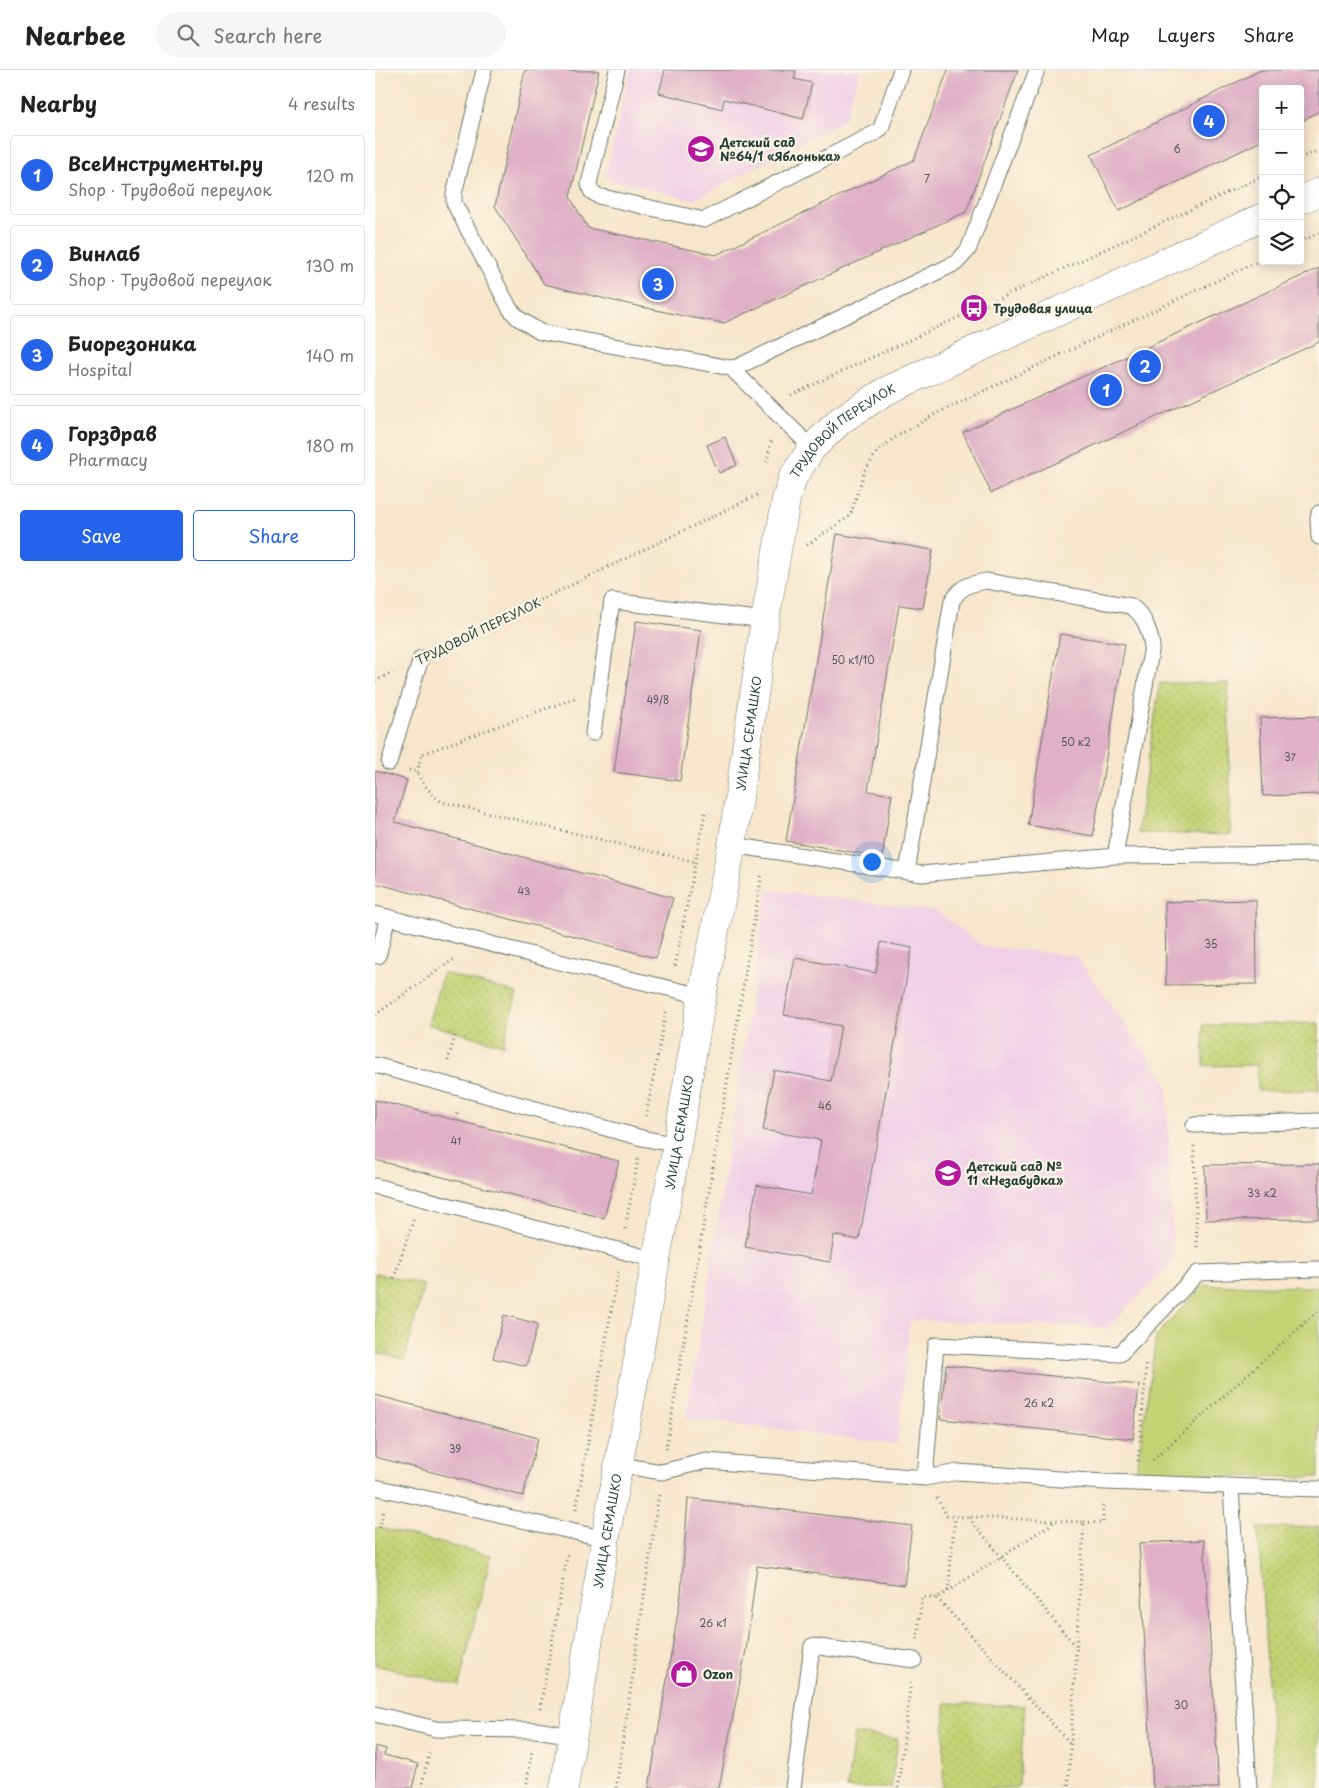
<!DOCTYPE html>
<meta charset="utf-8">
<style>
:root{--surface:#fff;--page:#f6f6f6;--text:#222;--muted:#767676;--line:#e0e0e0;--accent:#2563eb}
body{margin:0;font-family:"Playpen Sans",sans-serif;background:var(--page);color:var(--text)}
.controls{position:absolute;right:15px;top:15px;display:grid;overflow:hidden;border-radius:5px;box-shadow:0 2px 12px #0003}
.controls button{width:45px;height:45px;display:grid;place-items:center;padding:0;border:0;border-bottom:1px solid var(--line);background:var(--surface);color:var(--text);font:25px sans-serif}
.you{position:absolute;left:496px;top:791px;width:18px;height:18px;margin:-12px;border:4px solid #fff;border-radius:50%;background:#1a73e8;box-shadow:0 0 0 8px #1a73e833}
.badge{display:grid;place-items:center;width:32px;height:32px;border-radius:50%;background:var(--accent);color:#fff;font-size:16px;font-weight:700}
.pin{position:absolute;translate:-50% -50%;border:2px solid #fff;box-shadow:0 1px 5px #0006}
.list{margin:0;padding:0;list-style:none}
h2{display:flex;justify-content:space-between;align-items:center;height:65px;margin:0;padding:0 20px;font-size:21px}
h2 small{font-size:16px;font-weight:400;color:var(--muted)}
.list li{display:grid;grid-template-columns:32px 1fr auto;gap:15px;align-items:center;box-sizing:border-box;height:80px;margin:0 10px 10px;padding:0 10px;border:1px solid var(--line);border-radius:5px}
.list b{display:block;font-size:19px;white-space:nowrap}
.list p{margin:0;font-size:16px;white-space:nowrap;color:var(--muted)}
.list em{font-size:16px;font-style:normal;color:var(--muted)}
.actions{display:flex;gap:10px;padding:15px 20px}
.actions a{flex:1;padding:11px 0;border:1px solid var(--accent);border-radius:5px;text-align:center;font-size:18px;color:var(--accent)}
.actions .main{background:var(--accent);color:#fff}
.icon{flex:none;width:28px;height:28px;fill:none;stroke:currentColor;stroke-width:2;stroke-linecap:round;stroke-linejoin:round}
.map{position:relative;flex:none;width:944px;height:1718px;overflow:hidden}
header{display:flex;align-items:center;gap:30px;box-sizing:border-box;height:70px;padding:0 25px;background:var(--surface);border-bottom:1px solid var(--line)}
header strong{font-size:24px}
nav{display:flex;gap:28px;margin-inline-start:auto;font-size:18px}
.search{width:350px;height:45px;background:var(--page);display:flex;align-items:center;gap:12px;box-sizing:border-box;padding:0 18px;border-radius:28px;color:var(--muted);font-size:19px}
main{display:flex}
aside{flex:1;background:var(--surface)}
.map>svg:first-child{display:block}
</style>
<header>
<strong>Nearbee</strong>
<div class="search"><svg class="icon" aria-label="search" viewBox="0 0 24 24"><circle cx="10" cy="10" r="6"/><path d="M15 15l6 6"/></svg>Search here</div>
<nav><a>Map</a><a>Layers</a><a>Share</a></nav>
</header>
<main>
<aside>
<h2>Nearby<small>4 results</small></h2>
<ul class="list">
<li><span class="badge">1</span><div><b>ВсеИнструменты.ру</b><p>Shop · Трудовой переулок</p></div><em>120 m</em></li>
<li><span class="badge">2</span><div><b>Винлаб</b><p>Shop · Трудовой переулок</p></div><em>130 m</em></li>
<li><span class="badge">3</span><div><b>Биорезоника</b><p>Hospital</p></div><em>140 m</em></li>
<li><span class="badge">4</span><div><b>Горздрав</b><p>Pharmacy</p></div><em>180 m</em></li>
</ul>
<div class="actions"><a class="main">Save</a><a>Share</a></div>
</aside>
<div class="map">
<svg width="944" height="1718" viewBox="0 0 944 1718">
<defs>
<pattern id="park-dots" width="8" height="8" patternUnits="userSpaceOnUse" patternTransform="scale(1.25)"><rect width="8" height="8" fill="#c2d274"/><path d="M2 2h.1M6 6h.1" fill="none" stroke="#a6b565" stroke-width="1.8" stroke-linecap="round"/></pattern>
</defs>
<rect width="100%" height="100%" fill="#fcf5e5"/>
<filter id="ink" filterUnits="userSpaceOnUse"><feTurbulence type="fractalNoise" baseFrequency=".02" numOctaves="2"/><feDisplacementMap in="SourceGraphic" scale="10" xChannelSelector="R" yChannelSelector="G"/><feConvolveMatrix kernelMatrix="1 2 1 2 8 2 1 2 1" color-interpolation-filters="sRGB"/></filter>
<filter id="wash" filterUnits="userSpaceOnUse"><feTurbulence type="fractalNoise" baseFrequency=".0096" numOctaves="4" result="noise"/><feDisplacementMap in="SourceGraphic" scale="20" xChannelSelector="R" yChannelSelector="G"/><feGaussianBlur stdDeviation="1.12" result="paint"/><feColorMatrix in="noise" values="0 0 0 0 0 0 0 0 0 0 0 0 0 0 0 0 0 1.4 0 .05"/><feComposite in="paint" operator="in"/></filter>
<g filter="url(#wash)">
<rect width="100%" height="100%" fill="#f6e6cc"/>
<!-- built -->
<path fill="#efd0e6" d="M255,0H486L469,50L319,130L230,108Z
M392,820L562,841L607,876L701,886L792,1013L798,1192L733,1257L535,1250L522,1374L311,1348L334,1208Z"/>
<!-- green -->
<path fill="#c2d274" stroke="#708854" d="M828,1215L944,1217V1407L761,1405L781,1266Z"/>
<!-- park -->
<path fill="url(#park-dots)" stroke="#708854" d="M785,613H853L856,765L762,763Z
M68,903L142,923L128,975L53,954Z
M944,953V1020L883,1021L882,995L829,996L828,955Z
M0,1203L49,1215L30,1290L0,1282Z
M0,1457L116,1485L84,1616L0,1595Z
M944,1457V1718H900L883,1458Z
M570,1633L650,1636L644,1715L642,1718H568Z
M479,1664L523,1669L516,1718H472Z"/>
<g id="blocks">
<!-- building -->
<path fill="#dfb0c6" d="M150,0L224,1L195,127L213,158L341,185L539,90L573,0H643L591,142L349,253L313,247L235,230L169,214L120,136Z
M290,0H421L419,9L437,13L428,49L349,29L347,39L284,23Z
M886,0H944V41L925,52V19H888V70L744,141L716,85Z
M944,198V272L616,423L588,362Z
M350,367L362,395L344,403L332,375Z
M462,464L558,480L548,538L524,535L493,721L517,725L507,787L411,771Z
M261,551L326,560L305,711L239,702Z
M685,564L750,574L718,766L653,755Z
M944,646V724L888,726L885,648Z
M0,701L32,710L20,752L298,828L281,888L0,813Z
M881,830L882,914L791,915L790,832Z
M506,872L537,878L484,1170L459,1165L455,1192L370,1177L382,1115L436,1125L446,1070L388,1060L399,1000L456,1011L466,956L409,945L420,888L501,903Z
M0,1030L244,1091L229,1148L0,1090Z
M944,1094V1149L831,1150L830,1095Z
M129,1245L163,1254L151,1296L118,1288Z
M571,1295L764,1315L758,1369L565,1349Z
M0,1325L163,1368L148,1426L0,1387Z
M313,1428L537,1456L529,1515L382,1496L371,1580L344,1718H274L306,1524Z
M829,1470L844,1718H778L764,1473Z
M0,1676L11,1679L9,1685L43,1694L37,1718H0Z"/>
</g>
</g>
<g filter="url(#ink)">
<use href="#blocks" fill-opacity="0" stroke="#6a7869" stroke-width="1"/>
<g fill="none" stroke-linecap="round" stroke-linejoin="round">
<!-- lane casing -->
<g stroke="#6a7869" stroke-width="17">
<path id="lane" d="M109,0L79,124V133L135,239L143,248L165,262L356,298L362,297L581,193L593,180L662,0
M242,0L214,113L216,121L223,126L329,150L502,62L506,58L526,0
M356,298L437,378
M944,443L943,448L944,467
M218,663L237,531L390,550
M14,693L46,588
M357,775L547,804L740,786L944,784
M532,802L577,531C586,516 594,514 611,511L756,536C770,547 774,559 777,576L740,786
M0,844L208,898L327,926
M0,886H3L13,847
M0,995L267,1068L302,1075
M819,1055L944,1051
M0,1116L281,1190
M244,1395L287,1402L331,1391L550,1408L561,1275L745,1284L823,1203L944,1199
M550,1408L583,1402L729,1412L944,1419
M0,1417L231,1469
M856,1418L874,1718
M0,1644L61,1659L161,1660L199,1666
M418,1718L437,1576L539,1590"/>
</g>
<!-- secondary casing -->
<g stroke="#6a7869" stroke-width="29">
<g id="secondary">
<path d="M925,130L944,122"/>
<path id="s1" d="M189,1718L236,1436L302,1075L327,926L357,775L390,550L411,430L418,407L437,378L466,350L511,321L888,147"/>
</g>
</g>
<!-- path -->
<path stroke="#6a7869" stroke-width="3" stroke-dasharray="1 4" stroke-linecap="butt" d="M925,88L944,80
M925,172L944,163
M416,325L888,106
M392,392L396,371
M432,475L475,446L490,400L502,382L519,368L562,343L888,189
M66,578L382,425
M0,611L18,602
M34,700L42,702C49,715 55,724 67,732L321,792
M42,702L47,684L200,628
M300,896L330,743
M0,945L79,889
M73,991L81,962
M271,1046L291,941
M80,1049L83,1042
M819,1076L822,1180
M250,1159L263,1089
M19,1208L39,1148
M291,1379L387,803
M778,1390L944,1240
M763,1391L771,1302L770,1292
M562,1428L572,1446L709,1452L693,1718
M201,1439L243,1202
M594,1448L701,1577
M709,1452L728,1453V1435
M5,1458L8,1442
M573,1521L580,1447
M562,1528L695,1673
M542,1569L547,1527L562,1528L681,1451
M165,1639L193,1482
M46,1718L55,1681
M151,1718L157,1682
M241,1718L284,1424
M523,1718L536,1612"/>
<!-- lane -->
<use href="#lane" stroke="#fff" stroke-width="15"/>
<!-- secondary -->
<use href="#secondary" stroke="#fff" stroke-width="28"/>
</g>
</g>
<!-- icons -->
<defs>
<g id="school-disc" transform="scale(1.4375)"><circle r="9.5" fill="#b5179e" stroke="#fcf5e5"/><path d="M0-5L7-2L0 1L-7-2ZM-4 1L0 2.5L4 1V4Q0 6-4 4Z" fill="#fff"/></g>
<g id="bus-disc" transform="scale(1.4375)"><circle r="9.5" fill="#b5179e" stroke="#fcf5e5"/><path d="M-5-6H5V4H4V6H2V4H-2V6H-4V4H-5ZM-3.5-4V0h7V-4ZM-3.5 1.2v1.5H-2V1.2ZM2 1.2v1.5H3.5V1.2Z" fill="#fff"/></g>
<g id="shop-disc" transform="scale(1.4375)"><circle r="9.5" fill="#b5179e" stroke="#fcf5e5"/><path d="M-5-2.5h2.3a2.7 3.5 0 0 1 5.4 0H5L5.5 6h-11ZM-1.5-2.5h3a1.5 2.3 0 0 0-3 0Z" fill="#fff"/></g>
</defs>
<g fill-rule="evenodd">
<use href="#school-disc" x="326" y="79"/>
<use href="#bus-disc" x="599" y="238"/>
<use href="#school-disc" x="573" y="1103"/>
<use href="#shop-disc" x="309" y="1604"/>
</g>
<g text-anchor="middle" dominant-baseline="central" stroke-width="4.5" stroke-linejoin="round" paint-order="stroke">
<!-- number labels -->
<g font-size="10" fill="#4f5a58">
<text x="802" y="78">6</text>
<text x="552" y="108">7</text>
<text x="478" y="589">50 к1/10</text>
<text x="283" y="629">49/8</text>
<text x="701" y="671">50 к2</text>
<text x="915" y="686">37</text>
<text x="149" y="820">43</text>
<text x="836" y="873">35</text>
<text x="450" y="1035">46</text>
<text x="81" y="1070">41</text>
<text x="887" y="1122">33 к2</text>
<text x="664" y="1332">26 к2</text>
<text x="80" y="1378">39</text>
<text x="338" y="1552">26 к1</text>
<text x="806" y="1634">30</text>
</g>
<!-- poi labels -->
<g font-size="12" font-weight="bold" fill="#1f3d34" stroke="#fcf5e5" text-anchor="start">
<text x="345" y="72">Детский сад<tspan x="345" dy="14">№64/1 «Яблонька»</tspan></text>
<text x="618" y="238">Трудовая улица</text>
<text x="592" y="1096">Детский сад №<tspan x="592" dy="14">11 «Незабудка»</tspan></text>
<text x="328" y="1604">Ozon</text>
</g>
<!-- street labels -->
<g font-size="12" fill="#1f3d34" stroke="#fcf5e5">
<text stroke="none"><textPath href="#s1" startOffset="1400">ТРУДОВОЙ ПЕРЕУЛОК</textPath></text>
<text transform="translate(103 561) rotate(-26)">ТРУДОВОЙ ПЕРЕУЛОК</text>
<text stroke="none"><textPath href="#s1" startOffset="1071">УЛИЦА СЕМАШКО</textPath></text>
<text stroke="none"><textPath href="#s1" startOffset="666">УЛИЦА СЕМАШКО</textPath></text>
<text stroke="none"><textPath href="#s1" startOffset="261">УЛИЦА СЕМАШКО</textPath></text>
</g>
</g>
</svg>
<div class="controls">
<button>+</button>
<button>−</button>
<button><svg class="icon" aria-label="locate" viewBox="0 0 24 24"><circle cx="12" cy="12" r="6"/><path d="M12 2v4M12 18v4M2 12h4M18 12h4"/></svg></button>
<button><svg class="icon" aria-label="layers" viewBox="0 0 24 24"><path d="M12 4l9 5-9 5-9-5zM3 14l9 5 9-5"/></svg></button>
</div>
<div class="you"></div>
<div class="pin badge" style="left:731px;top:320px">1</div>
<div class="pin badge" style="left:770px;top:296px">2</div>
<div class="pin badge" style="left:283px;top:214px">3</div>
<div class="pin badge" style="left:834px;top:51px">4</div>
</div>
</main>
